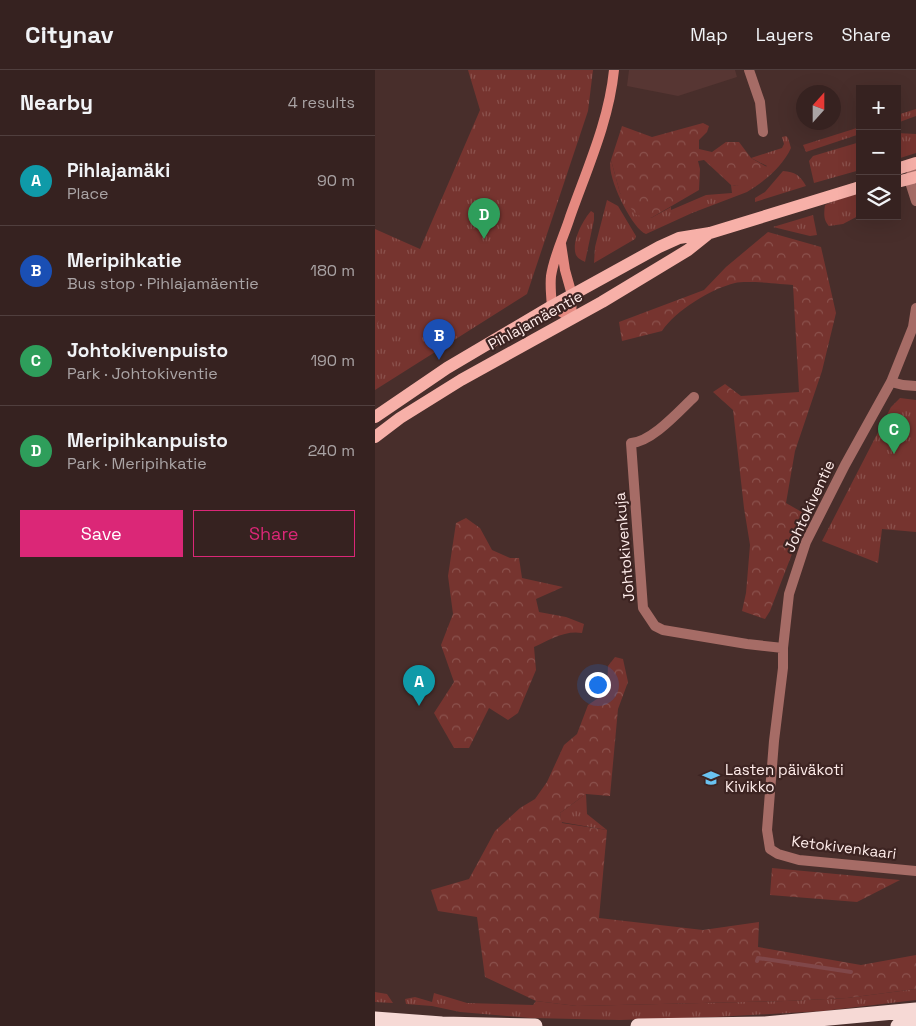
<!DOCTYPE html>
<meta charset="utf-8">
<style>
:root{--surface:#362220;--page:#3d2a29;--text:#f1f3f6;--muted:#aaa4a5;--line:#503f3e;--accent:#db2777}
body{margin:0;font-family:"Space Grotesk",sans-serif;background:var(--page);color:var(--text)}
.controls{position:absolute;right:15px;top:15px;display:grid;overflow:hidden;border-radius:0px;box-shadow:0 5px 20px #0002}
.controls button{width:45px;height:45px;display:grid;place-items:center;padding:0;border:0;border-bottom:1px solid var(--line);background:var(--surface);color:var(--text);font:25px sans-serif}
.compass{position:absolute;left:421px;top:15px;width:45px;height:45px;border-radius:50%;background:var(--surface);box-shadow:0 5px 20px #0002;rotate:21deg}
.you{position:absolute;left:222px;top:614px;width:18px;height:18px;margin:-12px;border:4px solid #fff;border-radius:50%;background:#1a73e8;box-shadow:0 0 0 8px #1a73e833}
.badge{display:grid;place-items:center;width:32px;height:32px;border-radius:50%;background:var(--accent);color:#fff;font-size:16px;font-weight:700}
.pin{position:absolute;translate:-50% -41px;filter:drop-shadow(0 1px 2px #0008)}
.pin::after{content:'';position:absolute;top:26px;width:18px;height:15px;background:inherit;clip-path:polygon(0 0,100% 0,50% 100%)}
.list{margin:0;padding:0;list-style:none}
h2{display:flex;justify-content:space-between;align-items:center;height:65px;margin:0;padding:0 20px;font-size:21px}
h2 small{font-size:16px;font-weight:400;color:var(--muted)}
.list li{display:grid;grid-template-columns:32px 1fr auto;gap:15px;align-items:center;box-sizing:border-box;height:90px;padding:0 20px;border-top:1px solid var(--line)}
.list b{display:block;font-size:19px;white-space:nowrap}
.list p{margin:0;font-size:16px;white-space:nowrap;color:var(--muted)}
.list em{font-size:16px;font-style:normal;color:var(--muted)}
.actions{display:flex;gap:10px;padding:15px 20px}
.actions a{flex:1;padding:11px 0;border:1px solid var(--accent);border-radius:0px;text-align:center;font-size:18px;color:var(--accent)}
.actions .main{background:var(--accent);color:#fff}
.icon{flex:none;width:28px;height:28px;fill:none;stroke:currentColor;stroke-width:2;stroke-linecap:round;stroke-linejoin:round}
.map{position:relative;flex:none;width:541px;height:956px;overflow:hidden}
header{display:flex;align-items:center;gap:30px;box-sizing:border-box;height:70px;padding:0 25px;background:var(--surface);border-bottom:1px solid var(--line)}
header strong{font-size:24px}
nav{display:flex;gap:28px;margin-inline-start:auto;font-size:18px}
main{display:flex}
aside{flex:1;background:var(--surface)}
.map>svg:first-child{display:block}
</style>
<header>
<strong>Citynav</strong>
<nav><a>Map</a><a>Layers</a><a>Share</a></nav>
</header>
<main>
<aside>
<h2>Nearby<small>4 results</small></h2>
<ul class="list">
<li><span class="badge" style="background:#0f9aa8">A</span><div><b>Pihlajamäki</b><p>Place</p></div><em>90 m</em></li>
<li><span class="badge" style="background:#1a4fb4">B</span><div><b>Meripihkatie</b><p>Bus stop · Pihlajamäentie</p></div><em>180 m</em></li>
<li><span class="badge" style="background:#2e9e5b">C</span><div><b>Johtokivenpuisto</b><p>Park · Johtokiventie</p></div><em>190 m</em></li>
<li><span class="badge" style="background:#2e9e5b">D</span><div><b>Meripihkanpuisto</b><p>Park · Meripihkatie</p></div><em>240 m</em></li>
</ul>
<div class="actions"><a class="main">Save</a><a>Share</a></div>
</aside>
<div class="map">
<svg width="541" height="956" viewBox="0 0 541 956">
<defs>
<pattern id="grass-tufts" width="24" height="20" patternUnits="userSpaceOnUse" patternTransform="scale(1.25)"><rect width="24" height="20" fill="#76342f"/><path d="M3 7l-1-3M5 7V3M7 7l1-3M15 17l-1-3M17 17v-4M19 17l1-3" fill="none" stroke="#8b524d"/></pattern>
<pattern id="forest-crowns" width="20" height="18" patternUnits="userSpaceOnUse" patternTransform="scale(1.25)"><rect width="20" height="18" fill="#76342f"/><path d="M2 6a3 3 0 1 1 6 0M12 15a3 3 0 1 1 6 0" fill="none" stroke="#8b524d"/></pattern>
</defs>
<rect width="100%" height="100%" fill="#482e2b"/>
<!-- built -->
<path fill="#573633" d="M254,0H360L362,7L303,26L252,16Z"/>
<!-- grass -->
<path fill="url(#grass-tufts)" d="M93,0H218L213,41L152,224L0,320V159L45,179L105,40Z
M541,39V46L522,53V45Z
M485,57V64L431,82L428,75Z
M522,63L541,64V83L522,89Z
M411,66L413,68L416,78C408,96 389,112 372,122L317,143L271,164C257,159 230,104 236,90L245,123L276,148L296,137V140L331,125L357,123L356,115L362,116L392,96L376,88L407,78L409,74L407,67Z
M485,72V100L439,113L434,91L438,86Z
M408,101C420,102 425,105 431,116L380,132V128L390,122Z
M485,123V145L468,154L454,156C448,150 449,142 450,135L459,131Z
M232,130L243,136L261,166L260,169L219,193L220,177Z
M216,141L219,143V150L210,192C207,190 203,189 201,185C196,172 208,150 216,141Z
M438,145L442,165L435,166L398,157Z
M525,328L541,330V462L507,459L503,493L447,471L516,337Z
M211,724L212,744L232,760L186,752L185,743Z
M541,919V930L448,941L340,947L245,950L155,948L85,942L57,936L31,934L30,929L40,927L57,932L59,923L92,933L158,935L161,931L202,936L411,931L472,928Z
M0,922L12,924L18,933L0,932Z"/>
<!-- forest -->
<path fill="url(#forest-crowns)" d="M328,53L334,56L332,62L324,70V79L337,82L351,72H364L376,88L392,97L390,103L378,111L362,116L356,115L329,90L323,91L325,99L324,120L276,148L261,145L245,123L236,90L247,56L277,67Z
M393,162L446,177L461,243L447,301L420,381L411,433L432,445L395,541L390,549L367,541L371,523L375,475L369,438L358,340L338,322L350,314L366,326L424,322L418,215C407,214 370,210 360,213C336,219 301,240 287,261L247,271L244,252L329,220L351,197Z
M0,208L5,248L0,261Z
M91,448L105,458L117,480L135,488H144L147,508L188,517L161,529L164,542L191,547L209,554L207,563C190,560 174,570 159,577L161,600L143,643L133,650L114,638L94,678H79L59,643L79,612L66,575L78,544L73,506L81,453Z
M240,587L248,589L253,612L243,639L235,726L211,724L185,743L187,753L232,760L224,848L328,860L384,852L383,877L486,895L541,885V919L472,928L411,931L202,936L161,931L110,907L102,847L63,841L56,820L94,809L120,761L145,738L160,729L172,712L189,675L202,664L213,635L232,622L233,596Z
M397,798L525,810L482,832L395,825Z"/>
<g fill="none" stroke-linecap="round" stroke-linejoin="round">
<!-- stream -->
<path stroke="#804749" stroke-width="4" d="M382,891L383,888L476,902"/>
<!-- street -->
<path stroke="#a66c66" stroke-width="10" d="M374,0L385,32L388,62
M541,96L534,109L541,131
M541,238L538,257L516,312L470,395L431,472L414,524L408,578V598L399,671L392,760L395,779L403,784L424,790L541,801
M516,312L528,315L541,316
M319,327C304,341 277,372 256,373L268,538L280,556L288,560L372,574L408,578"/>
<!-- secondary -->
<path stroke="#e48980" stroke-width="10" d="M186,174L190,200L197,225L196,248L177,236C176,226 175,216 176,206C179,186 189,166 195,147C212,99 234,51 239,0"/>
<!-- primary -->
<path stroke="#f7b0a8" stroke-width="12" d="M522,99L541,93
M522,112L541,107
M0,347L72,298L177,236L284,177L304,168L335,163L485,117
M0,367L25,348L86,310L227,232L313,180L333,164"/>
<!-- highway -->
<path stroke="#f6d9d5" stroke-width="15" d="M0,949L67,954L160,956
M263,956L390,954L541,940
M523,956L541,953"/>
</g>
<!-- icons -->
<defs>
<g id="school-bare" transform="scale(1.35)"><path d="M0-5L7-2L0 1L-7-2ZM-4 1L0 2.5L4 1V4Q0 6-4 4Z" fill="#6ac3f1" stroke="#3d2422" stroke-width="2.5" paint-order="stroke"/></g>
</defs>
<g fill-rule="evenodd">
<use href="#school-bare" x="336" y="708"/>
</g>
<g text-anchor="middle" dominant-baseline="central" stroke-width="4.5" stroke-linejoin="round" paint-order="stroke">
<!-- street labels -->
<g font-size="15" fill="#ffedeb" stroke="#3d2422">
<text transform="translate(160 250) rotate(-29)">Pihlajamäentie</text>
<text transform="translate(434 436) rotate(-65)">Johtokiventie</text>
<text transform="translate(249 477) rotate(-95)">Johtokivenkuja</text>
<text transform="translate(469 777) rotate(7)">Ketokivenkaari</text>
</g>
<!-- poi labels -->
<g font-size="15" fill="#ffedeb" stroke="#3d2422" text-anchor="start">
<text x="350" y="699">Lasten päiväkoti<tspan x="350" dy="17">Kivikko</tspan></text>
</g>
</g>
</svg>
<div class="controls">
<button>+</button>
<button>−</button>
<button><svg class="icon" aria-label="layers" viewBox="0 0 24 24"><path d="M12 4l9 5-9 5-9-5zM3 14l9 5 9-5"/></svg></button>
</div>
<svg class="compass" viewBox="-18 -18 36 36"><path d="M0-13l5 13h-10z" fill="#e53935"/><path d="M0 13l5-13h-10z" fill="#aaa4a5"/></svg>
<div class="you"></div>
<div class="pin badge" style="left:44px;top:636px;background:#0f9aa8">A</div>
<div class="pin badge" style="left:64px;top:290px;background:#1a4fb4">B</div>
<div class="pin badge" style="left:519px;top:384px;background:#2e9e5b">C</div>
<div class="pin badge" style="left:109px;top:169px;background:#2e9e5b">D</div>
</div>
</main>
